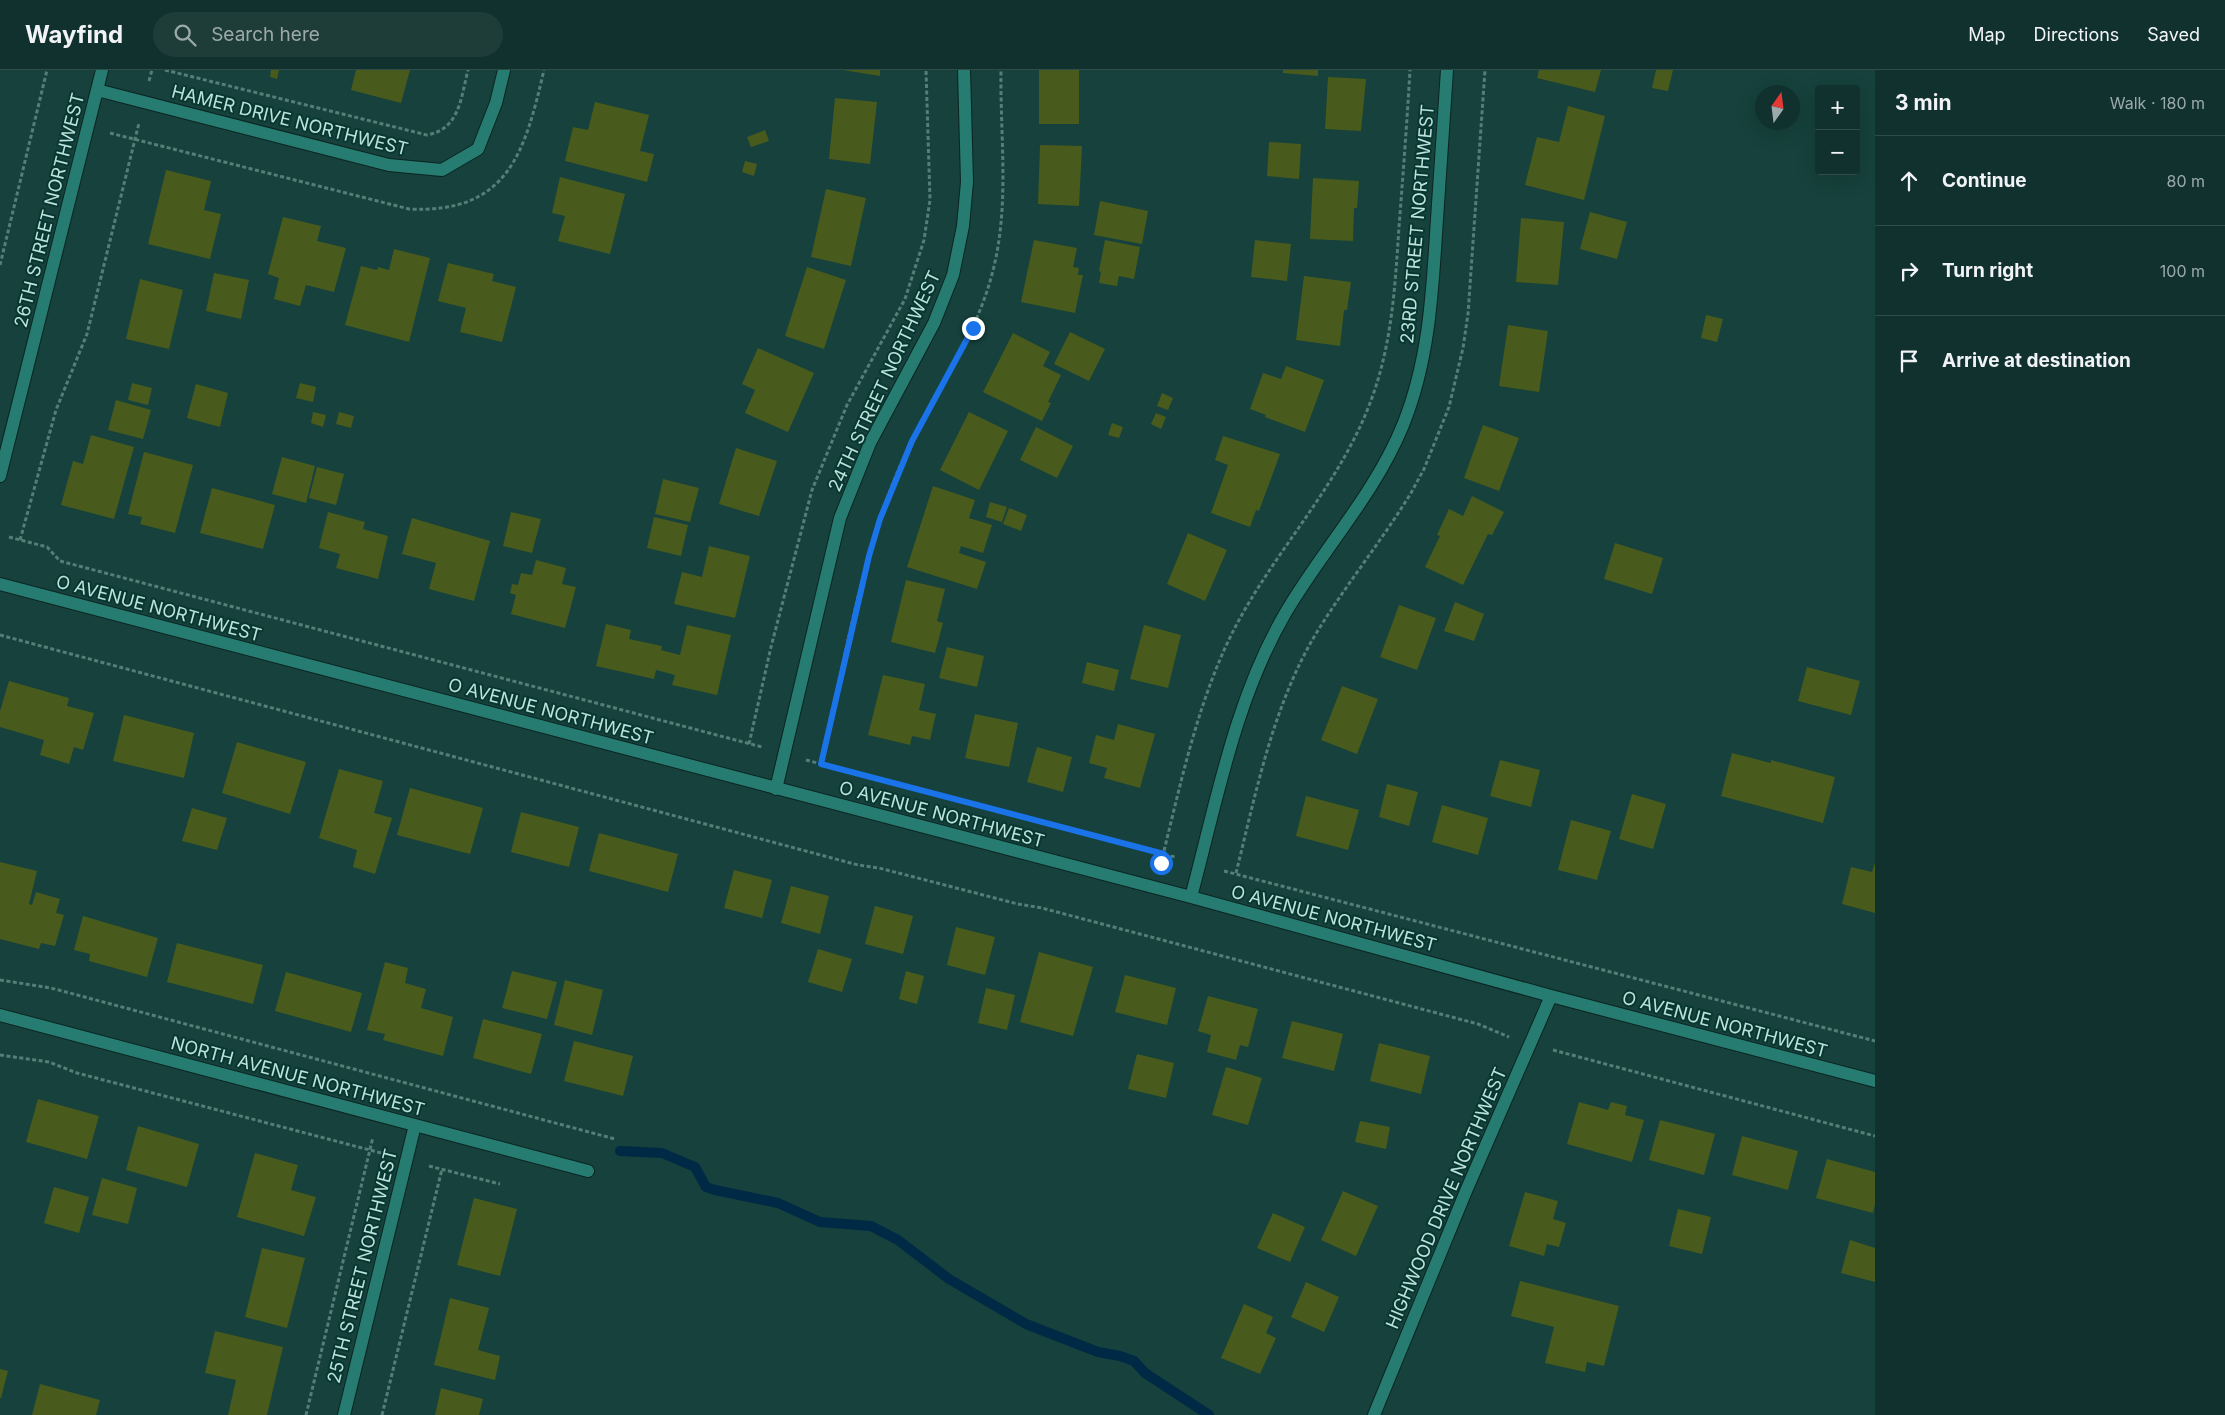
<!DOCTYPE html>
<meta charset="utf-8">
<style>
:root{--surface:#10312d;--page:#1e3d39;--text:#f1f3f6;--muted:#9ca9aa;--line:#304c49}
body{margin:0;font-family:Inter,sans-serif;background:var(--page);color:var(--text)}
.controls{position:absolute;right:15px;top:15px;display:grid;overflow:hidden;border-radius:5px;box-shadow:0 5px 20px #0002}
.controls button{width:45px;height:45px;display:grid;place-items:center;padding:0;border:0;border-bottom:1px solid var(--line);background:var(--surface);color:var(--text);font:25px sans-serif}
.compass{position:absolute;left:1755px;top:15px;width:45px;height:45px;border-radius:50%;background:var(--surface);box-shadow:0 5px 20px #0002;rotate:14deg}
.stop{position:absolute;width:15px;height:15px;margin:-11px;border:4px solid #1a73e8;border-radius:50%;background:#fff}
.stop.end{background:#1a73e8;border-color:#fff;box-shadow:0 1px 5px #0008}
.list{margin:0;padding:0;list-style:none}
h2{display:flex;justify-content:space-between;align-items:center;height:65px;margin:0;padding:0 20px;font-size:21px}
h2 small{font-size:16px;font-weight:400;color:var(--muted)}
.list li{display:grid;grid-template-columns:32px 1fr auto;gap:15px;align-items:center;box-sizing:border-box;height:90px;padding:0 20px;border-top:1px solid var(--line)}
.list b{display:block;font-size:19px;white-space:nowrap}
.list em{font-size:16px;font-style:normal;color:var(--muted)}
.icon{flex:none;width:28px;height:28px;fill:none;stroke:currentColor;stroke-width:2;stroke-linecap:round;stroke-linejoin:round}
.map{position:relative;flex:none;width:1875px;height:1345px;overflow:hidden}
header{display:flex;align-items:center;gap:30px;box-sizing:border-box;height:70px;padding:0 25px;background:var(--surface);border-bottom:1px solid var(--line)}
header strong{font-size:24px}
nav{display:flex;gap:28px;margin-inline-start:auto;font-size:18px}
.search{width:350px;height:45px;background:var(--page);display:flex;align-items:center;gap:12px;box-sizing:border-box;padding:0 18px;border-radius:28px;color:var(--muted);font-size:19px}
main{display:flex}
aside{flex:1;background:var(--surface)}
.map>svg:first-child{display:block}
</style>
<header>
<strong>Wayfind</strong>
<div class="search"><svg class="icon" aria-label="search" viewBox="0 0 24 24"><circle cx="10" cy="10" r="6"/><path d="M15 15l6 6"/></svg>Search here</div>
<nav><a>Map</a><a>Directions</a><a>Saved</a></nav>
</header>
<main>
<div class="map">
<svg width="1875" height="1345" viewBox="0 0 1875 1345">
<rect width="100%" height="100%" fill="#16413c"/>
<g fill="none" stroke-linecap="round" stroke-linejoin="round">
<!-- stream -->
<path stroke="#002945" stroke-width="10" d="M620,1081L662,1083L695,1097L706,1117L715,1120L778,1133L820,1152L871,1156L898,1170L949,1209L1026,1254L1098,1282L1120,1286L1134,1291L1145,1303L1209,1345"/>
</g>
<!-- building -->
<path fill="#485b1c" d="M271,0H279L277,9L270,7Z
M356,0H410L401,33L351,20Z
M843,0H880V6Z
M1039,0H1079V54H1039Z
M1283,0H1318V6L1283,3Z
M1539,0H1601L1595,22L1537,8Z
M1656,0H1673L1668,21L1652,18Z
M1328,7L1366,9L1361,61L1325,59Z
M835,28L877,32L870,94L829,89Z
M595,32L649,45L640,81L654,84L647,112L565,91L573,57L588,60Z
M1568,36L1605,46L1584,130L1525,115L1537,67L1559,72Z
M765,60L769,71L751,77L747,67Z
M1269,72L1301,74L1299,109L1267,106Z
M1040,75L1082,76L1079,136L1038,134Z
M745,91L757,94L754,106L742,102Z
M166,100L211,111L204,140L221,144L210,189L148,174Z
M560,107L625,124L610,184L558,171L565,146L552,143Z
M1313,108L1359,111L1357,138H1354L1353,171L1310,169Z
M826,119L866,128L851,196L811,187Z
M1100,131L1148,141L1142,174L1094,165Z
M1590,142L1627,152L1617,189L1580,179Z
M283,147L321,156L317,171L346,178L334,222L306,215L300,236L274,229L279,208L268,204Z
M1521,148L1564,152L1558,215L1516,212Z
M1034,170L1077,178L1073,197L1079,198L1078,205H1083L1075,243L1021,232Z
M1105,170L1140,177L1134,209L1119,206L1117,216L1099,213L1101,202L1099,201Z
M1255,170L1291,174L1287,211L1251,207Z
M394,179L430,188L409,272L345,255L361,196L377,200L378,197L389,200Z
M448,193L494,204L492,211L516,217L502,272L460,262L466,238L438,231Z
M807,197L846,210L824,279L785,266Z
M214,203L249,210L241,249L206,241Z
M1304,206L1351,212L1347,240H1344L1340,276L1296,270Z
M140,209L183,220L169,279L126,269Z
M1706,245L1723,249L1717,272L1701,268Z
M1508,255L1548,261L1539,322L1499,316Z
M1070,262L1105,279L1089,311L1054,294Z
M1013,263L1050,282L1043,296L1061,305L1048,332L1051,333L1042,351L983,322Z
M758,278L814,303L788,362L745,343L755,320L742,314Z
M1286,296L1324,310L1305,362L1265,347L1266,345L1250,339L1263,303L1281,309Z
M132,313L152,318L148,335L128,330Z
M300,313L316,317L313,332L296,328Z
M196,314L228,323L220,357L187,348Z
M1162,323L1173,328L1168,340L1157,336Z
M116,330L151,340L143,369L108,360Z
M313,342L326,345L323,357L311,353Z
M339,342L354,346L351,358L336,354Z
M969,342L1008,361L979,420L940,400Z
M1156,343L1166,347L1161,359L1151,354Z
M1112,353L1123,357L1119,368L1108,365Z
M1483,355L1519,368L1499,421L1464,408Z
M1036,357L1073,376L1057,408L1020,390Z
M91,365L134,377L114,449L61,435L73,391L83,394Z
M1223,366L1280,384L1259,441L1256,440L1250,457L1211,443L1228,395L1215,390Z
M736,378L777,391L759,446L719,434Z
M144,382L193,395L175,463L140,454L142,447L128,444Z
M282,387L315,396L306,433L272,424Z
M317,397L344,404L336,435L309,428Z
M663,409L699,418L690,452L655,444Z
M933,416L975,430L969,448L992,455L983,483L961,476L959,483L986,492L977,519L907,497Z
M212,418L275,435L263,479L200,463Z
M1472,426L1504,442L1492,465L1488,464L1463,515L1425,497L1440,466L1437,465L1449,439L1463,446Z
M990,432L1007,437L1002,452L986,447Z
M1009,438L1027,445L1021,461L1003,454Z
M328,442L365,452L363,459L388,466L378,509L336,498L340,484L319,478Z
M511,442L541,449L532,483L503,476Z
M654,447L688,455L681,486L647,478Z
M412,448L490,471L474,531L429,519L436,493L402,484Z
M1188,463L1227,480L1205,531L1167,514Z
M1615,473L1663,488L1652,524L1604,509Z
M709,476L750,486L735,548L674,534L682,502L702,507Z
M536,490L566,498L562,514L576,517L565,558L511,544L516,525L510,523L512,514L518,515L521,503L532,505Z
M906,510L945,519L937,551L943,553L935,583L891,572Z
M1455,532L1484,544L1474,571L1444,561Z
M1399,535L1436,548L1417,600L1380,587Z
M606,554L631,560L629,569L662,576L661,580L680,585L687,555L731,565L717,625L672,615L675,605L656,600L654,609L596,596Z
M1144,555L1181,565L1168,618L1130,609Z
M947,577L984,586L977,617L939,608Z
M1087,592L1119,600L1114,621L1082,613Z
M1807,597L1860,611L1851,645L1798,631Z
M883,605L925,614L919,640L936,644L930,670L912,666L910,675L868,665Z
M9,611L69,628L67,636L94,643L83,680L74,677L69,694L40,685L44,670L0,657V641Z
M1342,616L1378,629L1357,684L1321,670Z
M975,644L1018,653L1009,697L965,688Z
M124,645L194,663L184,708L113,691Z
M1118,654L1155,664L1140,718L1104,708L1107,698L1089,693L1096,665L1114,670Z
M237,672L306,692L290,744L222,723Z
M1037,677L1072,687L1063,722L1027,712Z
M1732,683L1771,693V690L1835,707L1823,753L1721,726Z
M1500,690L1540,700L1531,737L1490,726Z
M339,699L383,711L374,743L392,748L375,804L353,797L357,780L319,768Z
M1387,714L1418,722L1409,756L1379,747Z
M410,718L483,738L470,784L397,765Z
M1632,724L1666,734L1653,779L1619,769Z
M1306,726L1359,740L1348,780L1296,766Z
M1442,735L1488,748L1478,785L1432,772Z
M192,738L227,748L217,780L182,771Z
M521,742L579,757L569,797L511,782Z
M1571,750L1611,761L1597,810L1558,800Z
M599,763L678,784L668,822L589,801Z
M0,792L37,801L29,834L32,835L36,822L60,829L56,843L64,845L55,876L41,873L39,879L0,869Z
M1875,792V843L1842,834L1851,797L1872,802Z
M734,800L772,810L762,848L724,838Z
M791,816L829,826L820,864L781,853Z
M875,836L913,846L903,884L865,874Z
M83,846L158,868L147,907L89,891L90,884L74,880Z
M956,857L995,867L985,905L947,895Z
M177,873L263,895L253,934L167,912Z
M818,879L852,889L842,922L808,912Z
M1039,882L1093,897L1073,966L1020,952Z
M385,892L408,898L405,913L426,919L421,938L453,947L443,986L383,970L385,964L367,960Z
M512,901L557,912L547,949L502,938Z
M906,901L924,906L917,934L899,929Z
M286,902L362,923L351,962L275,941Z
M1125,905L1176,918L1167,955L1115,942Z
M565,910L603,920L592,965L554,955Z
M986,918L1015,925L1007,960L978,953Z
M1208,926L1258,939L1248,977L1240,975L1236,990L1207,982L1211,965L1198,961Z
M483,949L542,964L531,1004L473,988Z
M1292,951L1343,964L1334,1001L1282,988Z
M574,971L633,986L623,1026L564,1011Z
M1379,973L1430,986L1421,1024L1370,1011Z
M1137,984L1174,993L1166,1028L1128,1019Z
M1226,997L1262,1008L1248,1055L1212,1045Z
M38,1029L99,1046L87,1089L26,1072Z
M1579,1032L1608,1040L1611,1032L1627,1036L1625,1045L1644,1050L1632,1092L1567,1074Z
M1660,1050L1715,1064L1704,1105L1649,1090Z
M1360,1051L1390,1057L1386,1079L1355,1072Z
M138,1056L199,1074L187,1117L126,1100Z
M1742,1066L1798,1081L1788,1120L1732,1105Z
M255,1083L298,1095L291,1120L316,1127L304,1166L237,1147Z
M1827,1089L1875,1102V1134L1873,1143L1816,1128Z
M102,1108L137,1118L128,1154L92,1145Z
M54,1117L89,1127L79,1163L44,1153Z
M1343,1121L1378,1136L1356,1186L1321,1170Z
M1525,1122L1558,1131L1553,1149L1566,1153L1559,1177L1547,1174L1544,1186L1509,1176Z
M474,1128L517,1139L500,1206L457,1195Z
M1678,1139L1711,1147L1702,1184L1669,1176Z
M1273,1143L1305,1157L1290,1192L1257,1178Z
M1850,1170L1875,1178V1212L1841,1203Z
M262,1178L305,1188L287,1258L245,1247Z
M1520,1211L1619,1236L1604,1296L1587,1292L1585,1302L1545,1293L1554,1257L1511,1246Z
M1306,1212L1339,1227L1324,1262L1291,1247Z
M450,1228L489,1238L478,1280L500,1286L495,1310L434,1295Z
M1244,1234L1273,1247L1266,1263L1276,1268L1260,1304L1221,1288Z
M215,1261L283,1277L267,1345H228L236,1310L205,1303Z
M0,1299L8,1301L1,1328H0Z
M40,1314L100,1330L96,1345H32Z
M441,1318L483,1329L479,1345H435Z"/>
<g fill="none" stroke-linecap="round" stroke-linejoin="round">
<!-- minor casing -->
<g stroke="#0b2522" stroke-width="14">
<path id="minor" d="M97,20L389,95L442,100L478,79L496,33L504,0
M0,406L102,0
M0,514L1191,827L1551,926L1875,1011
M776,719L840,448L870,373L934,253L953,205L963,156L967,112L964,0
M1191,827C1217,730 1235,629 1286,542C1323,479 1375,424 1403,355C1428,293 1432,229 1436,164C1440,109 1443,55 1447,0
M0,945L588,1101
M344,1345L415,1055
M1374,1345L1466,1121L1551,926"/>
</g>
<!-- path -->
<path stroke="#557e79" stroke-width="3" stroke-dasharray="4 2.5" stroke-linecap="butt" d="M165,0L427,65C460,59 461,27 468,0
M149,11L152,0
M110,63L409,139C509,144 525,81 544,0
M0,195L47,0
M9,467L47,477L60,491L762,677
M20,470L56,340L87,264L139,53
M0,565L858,795L879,798L1018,834L1042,838L1478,954L1509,967
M749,674L771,577L812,420L847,335L905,229L924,170L930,130L926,0
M806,690L1175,787
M821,694C843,599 859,498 895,408C925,334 978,271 995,192C1009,129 1000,64 1001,0
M1161,793C1181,713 1199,623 1239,550C1280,475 1340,413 1370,333C1392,276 1395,217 1399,157C1403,105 1407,52 1410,0
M1224,801L1875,971
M1236,803C1256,723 1272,639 1314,567C1344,517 1381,472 1411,423L1424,399L1449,337L1463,278L1468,244L1485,0
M0,910L51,918L615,1069
M1553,980L1875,1066
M0,985L49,992L77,1003L385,1084
M429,1096L500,1114
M306,1345L373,1067
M382,1345L442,1099"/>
<!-- minor -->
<use href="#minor" stroke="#277c72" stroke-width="12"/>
</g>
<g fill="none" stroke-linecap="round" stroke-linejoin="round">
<!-- route -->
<path stroke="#1a73e8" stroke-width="6" d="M973,258L912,371L880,449L869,486L821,694L1164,784L1161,793"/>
</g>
<g text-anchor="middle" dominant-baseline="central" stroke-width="4" stroke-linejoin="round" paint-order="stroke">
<!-- street labels -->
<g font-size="18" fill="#bce2dc" stroke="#083732">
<text transform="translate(290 50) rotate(14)">HAMER DRIVE NORTHWEST</text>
<text transform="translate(49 140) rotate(-76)">26TH STREET NORTHWEST</text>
<text transform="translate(1417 154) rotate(-85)">23RD STREET NORTHWEST</text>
<text transform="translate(884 311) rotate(-65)">24TH STREET NORTHWEST</text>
<text transform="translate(159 538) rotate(15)">O AVENUE NORTHWEST</text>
<text transform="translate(551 641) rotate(15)">O AVENUE NORTHWEST</text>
<text transform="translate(942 744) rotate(15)">O AVENUE NORTHWEST</text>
<text transform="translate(1334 848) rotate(15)">O AVENUE NORTHWEST</text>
<text transform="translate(1725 954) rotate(15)">O AVENUE NORTHWEST</text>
<text transform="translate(298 1006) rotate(15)">NORTH AVENUE NORTHWEST</text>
<text transform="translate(1446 1128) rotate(-67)">HIGHWOOD DRIVE NORTHWEST</text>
<text transform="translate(362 1196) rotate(-76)">25TH STREET NORTHWEST</text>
</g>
</g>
</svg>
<div class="controls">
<button>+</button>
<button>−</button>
</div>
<svg class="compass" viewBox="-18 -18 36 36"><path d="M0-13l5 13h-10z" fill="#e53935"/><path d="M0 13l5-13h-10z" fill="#9ca9aa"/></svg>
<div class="stop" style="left:1161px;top:793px"></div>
<div class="stop end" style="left:973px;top:258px"></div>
</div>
<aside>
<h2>3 min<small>Walk · 180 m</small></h2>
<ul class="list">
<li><svg class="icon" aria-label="ahead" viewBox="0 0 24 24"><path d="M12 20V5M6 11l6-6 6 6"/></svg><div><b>Continue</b></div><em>80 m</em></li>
<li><svg class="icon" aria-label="right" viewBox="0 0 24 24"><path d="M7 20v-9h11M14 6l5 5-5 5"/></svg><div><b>Turn right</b></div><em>100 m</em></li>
<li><svg class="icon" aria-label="arrive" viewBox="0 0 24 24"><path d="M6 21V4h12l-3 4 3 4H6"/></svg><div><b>Arrive at destination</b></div></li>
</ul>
</aside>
</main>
